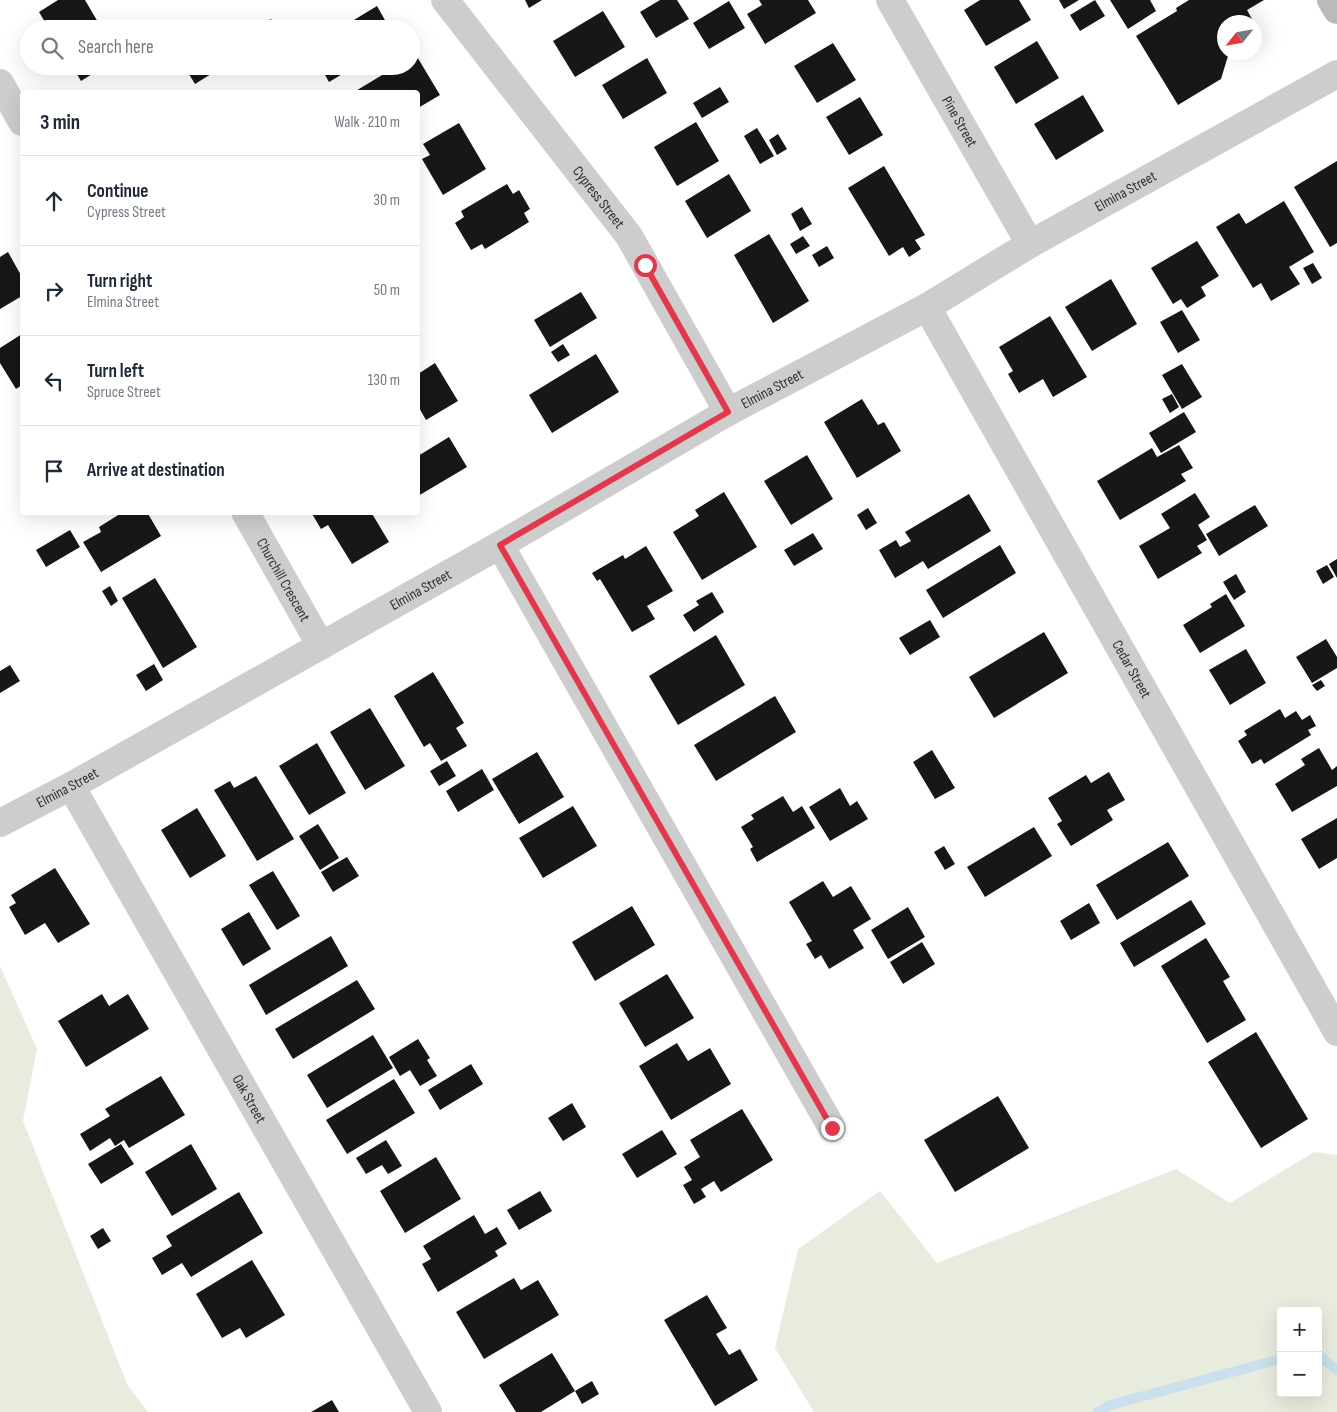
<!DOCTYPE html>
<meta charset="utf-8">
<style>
:root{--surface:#fff;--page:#f6f6f7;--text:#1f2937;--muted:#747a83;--line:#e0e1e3}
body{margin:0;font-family:"Sofia Sans Condensed",sans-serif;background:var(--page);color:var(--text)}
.controls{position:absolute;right:15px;bottom:15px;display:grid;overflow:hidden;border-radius:5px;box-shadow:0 5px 20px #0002}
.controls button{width:45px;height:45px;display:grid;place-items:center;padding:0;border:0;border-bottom:1px solid var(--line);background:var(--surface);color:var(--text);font:25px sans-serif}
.compass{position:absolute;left:1217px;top:15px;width:45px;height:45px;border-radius:50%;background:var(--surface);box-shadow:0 5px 20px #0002;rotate:239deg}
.stop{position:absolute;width:15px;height:15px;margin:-11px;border:4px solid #e1384c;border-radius:50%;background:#fff}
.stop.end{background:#e1384c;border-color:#fff;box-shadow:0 1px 5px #0008}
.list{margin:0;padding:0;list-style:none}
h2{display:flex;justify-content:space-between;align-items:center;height:65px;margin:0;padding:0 20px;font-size:21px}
h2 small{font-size:16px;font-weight:400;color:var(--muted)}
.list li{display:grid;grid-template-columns:32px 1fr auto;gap:15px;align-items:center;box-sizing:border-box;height:90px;padding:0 20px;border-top:1px solid var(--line)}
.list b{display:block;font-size:19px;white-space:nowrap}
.list p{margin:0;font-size:16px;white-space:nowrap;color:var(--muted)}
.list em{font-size:16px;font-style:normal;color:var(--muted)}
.icon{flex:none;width:28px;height:28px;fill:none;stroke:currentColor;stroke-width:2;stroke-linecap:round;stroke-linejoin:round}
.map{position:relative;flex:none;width:1337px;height:1412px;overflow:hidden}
.search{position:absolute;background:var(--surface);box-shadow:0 5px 20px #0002;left:20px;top:20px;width:400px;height:55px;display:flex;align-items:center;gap:12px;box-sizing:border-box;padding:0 18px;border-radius:28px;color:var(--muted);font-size:19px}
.panel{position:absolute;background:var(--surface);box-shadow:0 5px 20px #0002;left:20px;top:90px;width:400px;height:425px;border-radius:5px}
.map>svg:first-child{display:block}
</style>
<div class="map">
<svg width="1337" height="1412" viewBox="0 0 1337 1412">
<rect width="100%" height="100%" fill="#fff"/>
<!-- green -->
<path fill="#e7ecde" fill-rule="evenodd" d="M0,966L37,1049L23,1121L128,1386L148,1412H0Z
M1314,1152L1337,1155V1412H814L775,1348L798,1249L880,1191L937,1263L1176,1169L1230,1203ZM1281,1311H1318V1393H1281Z"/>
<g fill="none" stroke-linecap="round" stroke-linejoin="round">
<!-- stream -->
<path stroke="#cbe0ec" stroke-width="10" d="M1318,1355L1337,1370
M1098,1412L1110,1405L1281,1359"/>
</g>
<!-- building -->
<path fill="#171717" d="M58,0H85L102,29H49L39,12Z
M525,0H542L529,8Z
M660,0H677L689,19L656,38L640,12Z
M759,0H808L816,13L765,44L747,14L762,5Z
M980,0H1019L1031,20L986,46L964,10Z
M1059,0H1079L1064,9Z
M1095,0L1105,16L1080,31L1070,15Z
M1110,0H1150L1156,11L1128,29Z
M1189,0H1264L1247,10L1252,19L1246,22H1224V35L1218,39L1228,56L1221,79L1178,105L1136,36L1177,11L1176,8Z
M729,1L745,28L709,49L693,23Z
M377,6L390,29H339Z
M603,11L625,47L575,77L553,41Z
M271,19L276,29H255Z
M1037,41L1059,78L1016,104L994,67Z
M833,43L856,80L817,103L794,66Z
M416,55L440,95L418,108V92H354L397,66H411V58Z
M647,58L667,93L623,119L602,85Z
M72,66H105L81,81Z
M184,66H224L195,84Z
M320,66H356L329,82Z
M720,87L729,102L702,118L693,103Z
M1083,95L1104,131L1056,160L1034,124Z
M860,97L883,135L849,155L826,117Z
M696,122L719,161L677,186L654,147Z
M459,123L486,169L443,195L422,159L430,155L423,144Z
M757,128L774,156L760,164L744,136Z
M778,134L787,149L777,155L769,140Z
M1337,161V243L1330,247L1294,187Z
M884,166L925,235L915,240L921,249L909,257L903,247L889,256L848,188Z
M729,174L751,211L707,238L685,201Z
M507,184L513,194L519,190L530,209L524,213L529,222L485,249L482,244L471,250L455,223L464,217L461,211Z
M1284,201L1314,252L1289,267L1300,284L1271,301L1261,283L1253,288L1216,227L1239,213L1246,224Z
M802,207L812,224L800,231L791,214Z
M769,234L809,301L773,323L734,255Z
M803,236L810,246L796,254L790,244Z
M1197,241L1219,276L1201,287L1206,296L1187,308L1181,299L1173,304L1151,268Z
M827,246L834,258L819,267L812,255Z
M8,252L22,277V296L0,309V257Z
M1313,263L1322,278L1312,284L1303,268Z
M1111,279L1137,324L1092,351L1065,307Z
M581,292L597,318L550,347L534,320Z
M1182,310L1200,340L1178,353L1160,322Z
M1050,316L1087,377L1053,397L1043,379L1019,393L1008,374L1013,371L999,347Z
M22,334V385L16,389L0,363V348Z
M563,344L570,355L558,362L551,352Z
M596,354L619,392L552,433L529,395Z
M435,363L458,401L426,420L418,406V374Z
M1182,364L1202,397L1182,409L1162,375Z
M1172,394L1179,407L1170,413L1162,399Z
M862,399L878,425L884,422L901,451L857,478L824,422Z
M1184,412L1196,432L1161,453L1149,433Z
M449,437L467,467L418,496V456Z
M1179,445L1193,468L1181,474L1186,481L1120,520L1097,481L1152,448L1157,457Z
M807,455L833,499L791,525L764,481Z
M724,492L757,547L702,580L673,532L699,516L695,510Z
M1195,493L1210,517L1198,525L1207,540L1197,546L1202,553L1158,579L1139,546L1170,528L1161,514Z
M969,494L991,531L928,569L923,561L895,578L879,550L896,540L900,547L911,541L905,532Z
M1255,505L1268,526L1219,556L1206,534Z
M868,508L877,523L866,530L857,515Z
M123,512H147L161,536L101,572L83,542L101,532L99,527Z
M311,512H371L389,542L352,564L328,525L321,529Z
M70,530L80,547L46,567L36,550Z
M813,533L823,549L794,566L784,550Z
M1000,545L1016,573L943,618L926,590Z
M646,546L673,591L647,606L655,619L632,632L600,579L597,581L592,573L623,555L625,559Z
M1337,559V578L1329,564Z
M1327,565L1334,577L1323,584L1316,571Z
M1236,574L1246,592L1234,600L1223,582Z
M155,578L197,647L163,668L122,598Z
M110,586L118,601L111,606L102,591Z
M712,592L724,612L694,632L683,615L699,605L696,601Z
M1226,594L1245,626L1200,653L1183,625L1212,607L1210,604Z
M930,620L940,637L910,655L899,638Z
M1044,632L1068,673L994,718L969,677Z
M716,635L745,685L678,725L649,676Z
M1326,639L1337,657V668L1312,683L1296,657Z
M1246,649L1266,683L1230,705L1209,670Z
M154,664L163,680L146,691L136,675Z
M10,665L20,681L0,693V671Z
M433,672L464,723L456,728L467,746L441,761L430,743L424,747L394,696Z
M1321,680L1325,686L1317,691L1312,685Z
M775,696L796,732L716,781L694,745Z
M370,708L405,766L365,790L330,732Z
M1280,709L1285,718L1296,711L1302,720L1310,715L1316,726L1308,730L1311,735L1264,764L1261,759L1252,764L1238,741L1247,735L1244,731Z
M317,743L346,793L309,815L279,766Z
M1319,748L1332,770L1337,766V786L1292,812L1275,784L1305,765L1301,759Z
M932,750L955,788L935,799L913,762Z
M537,752L564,797L519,824L492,779Z
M447,761L456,776L439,786L430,771Z
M482,769L494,790L458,812L446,791Z
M1109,772L1125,800L1107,810L1113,820L1071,846L1057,824L1062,821L1048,798L1086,775L1091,783Z
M256,776L294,839L257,861L214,790L230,781L234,788Z
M840,788L850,806L857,801L868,819L830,841L809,807Z
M783,796L793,812L802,806L815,828L757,862L750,849L753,847L741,827L754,819L751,815Z
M573,806L597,846L543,878L519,838Z
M197,808L226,856L190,878L161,830Z
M1337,818V858L1319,869L1301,839Z
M318,824L339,858L320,870L299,836Z
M1034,827L1052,856L985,897L967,867Z
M1168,842L1189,876L1117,920L1096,885Z
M944,846L955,864L945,870L934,852Z
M347,857L359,876L333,892L321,872Z
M55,868L90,924L58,943L45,923L25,935L9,907L16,903L11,895Z
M273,871L300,916L277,930L249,885Z
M823,881L833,897L851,886L871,919L853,930L864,948L829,969L821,955L815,959L806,944L812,941L789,902Z
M1191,900L1206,924L1134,967L1120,943Z
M1089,903L1100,923L1071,940L1060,921Z
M632,906L655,945L595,981L572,942Z
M908,907L925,937L888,959L871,930Z
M249,912L271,949L243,966L221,929Z
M331,936L348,966L266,1015L249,985Z
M1206,938L1230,977L1223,981L1246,1020L1207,1043L1161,966Z
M922,942L935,964L903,984L890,962Z
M667,974L694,1018L645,1047L619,1003Z
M357,980L375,1009L293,1059L275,1029Z
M102,994L109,1006L128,994L149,1029L86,1067L58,1021Z
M1256,1032L1308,1119L1261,1148L1208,1062Z
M373,1035L393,1068L327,1108L307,1075Z
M418,1039L430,1058L427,1060L437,1076L420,1086L410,1070L400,1076L389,1057Z
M677,1043L688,1061L710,1048L731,1084L671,1120L639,1066Z
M471,1064L483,1084L440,1110L428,1090Z
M161,1076L185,1115L129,1148L124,1140L115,1146L110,1138L90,1151L80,1134L110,1116L105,1109Z
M394,1079L415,1113L347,1154L326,1120Z
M998,1096L1029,1148L955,1192L924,1140Z
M572,1103L586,1127L563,1141L548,1118Z
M742,1109L773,1160L721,1192L714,1181L701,1189L706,1197L694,1204L683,1185L692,1180L684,1167L700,1157L690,1140Z
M662,1130L677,1154L637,1178L622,1154Z
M386,1140L402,1166L388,1174L382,1165L366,1174L356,1158Z
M121,1144L134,1164L101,1184L88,1164Z
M191,1144L217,1189L172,1216L145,1172Z
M436,1157L461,1199L405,1233L380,1191Z
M540,1191L552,1211L519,1230L507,1210Z
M239,1192L263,1233L191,1277L182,1263L162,1275L152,1258L172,1246L166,1236Z
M474,1215L485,1234L497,1227L507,1244L495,1251L498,1256L438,1292L422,1264L431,1259L423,1246Z
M103,1228L111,1241L98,1249L90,1236Z
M252,1260L285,1315L246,1338L240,1328L222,1338L196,1294Z
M514,1278L521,1290L538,1280L559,1315L484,1359L456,1312Z
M707,1295L727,1328L716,1334L729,1355L740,1349L758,1380L715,1406L664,1320Z
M552,1353L575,1391L541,1412H516L499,1385Z
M592,1381L599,1394L582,1404L575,1391Z
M332,1400L339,1412H311Z"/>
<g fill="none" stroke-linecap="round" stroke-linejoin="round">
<!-- street -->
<g stroke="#cdcdcd" stroke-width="28">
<path id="s1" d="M445,0L629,236L728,412"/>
<path id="s2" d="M890,0L1030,244"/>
<path d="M0,83L22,122"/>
<path id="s3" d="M927,307L1337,1032"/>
<path id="s4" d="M245,512L321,646"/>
<path d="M500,545L832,1128"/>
<path id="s5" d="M71,786L428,1412"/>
<path id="s6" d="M0,823L71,786L500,545L728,412L927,307L1030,244L1337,74"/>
</g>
<!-- secondary -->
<path stroke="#bababa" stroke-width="28" d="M1331,0L1337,10"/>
</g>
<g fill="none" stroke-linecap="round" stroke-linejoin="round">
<!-- route -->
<path stroke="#e1384c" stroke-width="6" d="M645,265L728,412L500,545L832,1128"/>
</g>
<g text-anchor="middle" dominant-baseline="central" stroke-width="5" stroke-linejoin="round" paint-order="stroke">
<!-- street labels -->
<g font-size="15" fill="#303030" stroke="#fff">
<text stroke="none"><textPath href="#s2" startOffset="140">Pine Street</textPath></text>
<text stroke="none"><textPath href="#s6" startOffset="1291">Elmina Street</textPath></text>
<text stroke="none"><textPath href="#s1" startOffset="250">Cypress Street</textPath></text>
<text stroke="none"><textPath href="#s6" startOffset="886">Elmina Street</textPath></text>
<text stroke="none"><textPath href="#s4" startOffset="78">Churchill Crescent</textPath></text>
<text stroke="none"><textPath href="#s6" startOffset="481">Elmina Street</textPath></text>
<text stroke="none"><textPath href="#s3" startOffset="416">Cedar Street</textPath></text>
<text stroke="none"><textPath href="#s6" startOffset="76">Elmina Street</textPath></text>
<text stroke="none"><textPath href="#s5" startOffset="360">Oak Street</textPath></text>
</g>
</g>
</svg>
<div class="controls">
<button>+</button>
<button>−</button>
</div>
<svg class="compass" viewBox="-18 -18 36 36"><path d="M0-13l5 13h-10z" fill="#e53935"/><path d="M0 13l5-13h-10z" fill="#747a83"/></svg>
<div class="stop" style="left:645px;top:265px"></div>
<div class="stop end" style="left:832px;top:1128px"></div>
<div class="search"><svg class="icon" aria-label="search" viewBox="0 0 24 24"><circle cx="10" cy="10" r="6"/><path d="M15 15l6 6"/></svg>Search here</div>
<section class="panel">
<h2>3 min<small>Walk · 210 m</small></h2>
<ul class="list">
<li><svg class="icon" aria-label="ahead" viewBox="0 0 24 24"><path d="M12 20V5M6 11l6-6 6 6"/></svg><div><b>Continue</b><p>Cypress Street</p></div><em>30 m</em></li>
<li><svg class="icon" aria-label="right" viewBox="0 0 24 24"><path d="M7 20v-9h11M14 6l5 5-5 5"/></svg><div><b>Turn right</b><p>Elmina Street</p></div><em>50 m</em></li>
<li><svg class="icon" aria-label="left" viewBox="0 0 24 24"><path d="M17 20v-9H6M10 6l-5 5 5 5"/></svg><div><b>Turn left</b><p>Spruce Street</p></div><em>130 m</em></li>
<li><svg class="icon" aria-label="arrive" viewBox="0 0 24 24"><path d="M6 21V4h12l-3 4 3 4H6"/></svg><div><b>Arrive at destination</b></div></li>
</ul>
</section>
</div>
